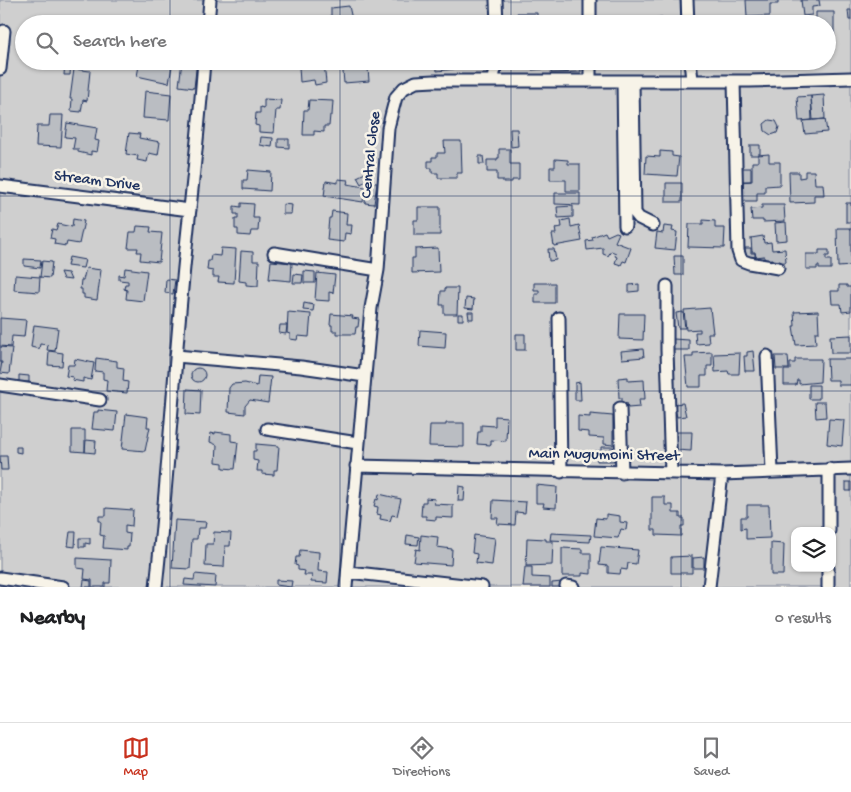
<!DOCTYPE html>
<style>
:root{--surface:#fff;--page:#f6f6f6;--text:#202124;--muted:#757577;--line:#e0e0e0;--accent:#c8321e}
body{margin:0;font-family:"Gochi Hand",sans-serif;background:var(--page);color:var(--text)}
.controls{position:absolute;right:15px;bottom:15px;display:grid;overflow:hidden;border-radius:10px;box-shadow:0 1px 4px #0004}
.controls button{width:45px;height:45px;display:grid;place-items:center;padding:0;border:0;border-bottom:1px solid var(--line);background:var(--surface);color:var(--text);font:25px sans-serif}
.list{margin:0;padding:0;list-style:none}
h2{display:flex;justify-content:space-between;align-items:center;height:65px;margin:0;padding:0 20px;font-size:21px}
h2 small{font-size:16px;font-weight:400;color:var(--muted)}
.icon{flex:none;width:28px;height:28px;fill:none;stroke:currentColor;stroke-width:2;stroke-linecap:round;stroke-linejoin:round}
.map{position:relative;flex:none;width:851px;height:587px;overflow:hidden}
.search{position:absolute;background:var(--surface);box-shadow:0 1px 4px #0004;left:15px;right:15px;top:15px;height:55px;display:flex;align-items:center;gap:12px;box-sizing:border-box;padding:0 18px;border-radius:28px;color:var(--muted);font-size:19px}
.sheet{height:135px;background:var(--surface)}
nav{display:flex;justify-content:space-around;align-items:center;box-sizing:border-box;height:70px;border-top:1px solid var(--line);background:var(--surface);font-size:14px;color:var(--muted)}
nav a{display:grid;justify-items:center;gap:2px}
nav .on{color:var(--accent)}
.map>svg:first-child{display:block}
</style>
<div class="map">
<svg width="851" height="587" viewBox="0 0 851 587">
<rect width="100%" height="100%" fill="#eeebe2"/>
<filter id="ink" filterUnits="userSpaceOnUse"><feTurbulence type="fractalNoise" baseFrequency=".02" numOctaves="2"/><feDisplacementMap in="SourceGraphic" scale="10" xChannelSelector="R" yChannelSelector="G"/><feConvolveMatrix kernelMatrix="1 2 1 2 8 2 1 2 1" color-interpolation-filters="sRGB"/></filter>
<g filter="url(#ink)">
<!-- green -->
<path fill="#cfcfcf" stroke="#757f96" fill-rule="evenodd" d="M0,0H851V587H0ZM24,24H827V61H24ZM795,531H832V568H795Z"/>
<!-- building -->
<path fill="#babdc2" stroke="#1b2f5e" d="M746,0H778V4H770V16L747,17Z
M801,0H819L820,6L812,7V15L803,16Z
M349,6L353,24H329L328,17H331V8Z
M848,10H851V20H849Z
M816,12H834V42H827V24H805V19H816Z
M517,13H537V24H517Z
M662,18V24H650V19Z
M28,61H48L47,66L28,63Z
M65,61H71L70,75H64Z
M140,61H173L169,83L137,76Z
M182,61H197L194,88L179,86Z
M310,61H324L326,83L315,85L314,80L300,82L299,67L310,66Z
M342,61H362L363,68H368L369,81L344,83Z
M436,61H457L458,63H454V69L437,71Z
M532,61H544L545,69L532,70Z
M551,61H580L581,72L551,73Z
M74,69L90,71L87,101L83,100L81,112L71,111L72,99H70Z
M145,91L171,94L169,120L143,118Z
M824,95L825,119L813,120L811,96Z
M811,96L812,120L799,121L797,97Z
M264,99L281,100L280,110H276L274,133L259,132V126L255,125L256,113H260V107L264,108Z
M309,100L333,101L332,115H330L329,126H324V132L314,131V135H303L304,110H308Z
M50,115H63L61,147L36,146L37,126H49Z
M825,119L827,132L805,134L803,121Z
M769,120L776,121L779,127L777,133L771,135L765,131L764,124Z
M67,123L97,128L95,140L99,141L97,152L91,151V155L78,152V149H73L75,138L65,137Z
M510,129H517L518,146L511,147Z
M129,133L140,134L139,138L160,142L158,155L149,153L147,162L137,160L138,156L126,154Z
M261,137L273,138L272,147L260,145Z
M278,139H289V148L278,147Z
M444,141H461L462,173H457V178H438V173H432V168H428V161H432V157H437V153H445Z
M750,145H760V154H758V155H750Z
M499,149H510V164H519V180H512V182H503V180H497V172H487V160H497V158H499Z
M660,151L672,152V156L679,157L677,176L645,174L646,156L660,157Z
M769,154V162H780V185L765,186V193H757V201H741L740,182L752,181V162H758V155Z
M479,156H483L484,164H479Z
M555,159L568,160V164H580V191H566V180H550V167H555Z
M741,168H751V181H741Z
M248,170L271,172L270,191L243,189V180H247Z
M805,171H814L815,184H823L824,195H814V202L790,203L789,172H799V178L805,177Z
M367,172L370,178L361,184L357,177Z
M338,179L348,180L347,184L365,187L363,202L324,196L326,181L338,183Z
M367,182L377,183L374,204L365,203Z
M666,183H682V202H666Z
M555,193H580V205L555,204Z
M241,203L254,204L253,218H259L258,231H251L250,236L238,235V229H235V219H238V214H234V206L241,207Z
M846,203H851V222H846Z
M283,204L292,205L291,214H283Z
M762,205H784L785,221L763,222V220H752L751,209L762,208Z
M573,206V217L558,218L557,207Z
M418,207H440V235H414V220H418Z
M332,211L347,213L346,225H352L351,234L345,233L344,242L327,240L329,218H331Z
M73,219L84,221L79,244L67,242L66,246L54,244L55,239L50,238L52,229L56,230L58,224L72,227Z
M570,219L571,227L579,225L582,241L554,246L552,234H556L555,228L562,227L561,221Z
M703,220L715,221V228H725L724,248L688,247L689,224H703Z
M786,222L787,240L776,241L775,223Z
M137,226L151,227L150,232L162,233L159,262L140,260L141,252H137L138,248H128L130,232H136Z
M664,226L673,227L672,231L677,232L675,250L655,248L657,232L663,233Z
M837,228H850L851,230V266L838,267Z
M605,232L607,236L616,232L619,233L615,242L631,248L626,262L623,261L621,265L615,263L617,257L615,256L616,253L611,251L608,256L603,254V248L587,250L586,241L593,240L592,237Z
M763,236L764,243L771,242L772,250L785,249L786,262L772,263V259L764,260V256L756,257L755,252H752L751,238Z
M221,248L236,249L234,283L218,282L219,277H213V271L207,270L208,261H210L211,255L220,256Z
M438,248L439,272L412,273V258H415V249Z
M745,248H751V253H755V258L746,259Z
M548,249H554L556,260L549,261Z
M819,250H829V256H826V260H831V269H819V266H817V269H806V254H819Z
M241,251L253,252V261H259L258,286L246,285V282L239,281Z
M674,256H683V275H675Z
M69,257L85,260L83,268L67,266Z
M24,259L41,260L40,268L24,266Z
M42,261L52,262L50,278L40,277Z
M271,261L292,263L291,281L269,279Z
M86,268L101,270L97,300L84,298V294H82V289H80L81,280H83Z
M125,268L147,271L143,301L126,299L127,290L124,289L125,284H128V281L119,280V275L124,276Z
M304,271L315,272V283H304Z
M60,272L68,273L71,280L63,279Z
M317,273L335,275L333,293L329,292V301L315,300Z
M294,274L303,275L302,283H293Z
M15,275L40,277L39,292L14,290Z
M166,279L175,280L173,294L165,293Z
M534,283H555V303H535V294H539V290H534Z
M639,284V291L629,292V285Z
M839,285H847V287H851V311L842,312L841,304H832L831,291H839Z
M445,288H458L457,314H444V305H440L441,291H445Z
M466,298L474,299L473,309L465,308Z
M304,303L314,305L313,311L303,310Z
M710,308L713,333H708L709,343L696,344L695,332H700V329L686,330L684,310Z
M818,311L819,332H815L816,344L796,345L793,326H795L794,312Z
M288,312L311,314L309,337L298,336L297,340L290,339V334L287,333Z
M468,312H473V319H469Z
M683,312L685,328H678L676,313Z
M331,314L353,316L352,318L359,319L358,327H356L355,334H337V331H332V325H330Z
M458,314H463V320H458Z
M620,314H644L643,340L619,339Z
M0,318L26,320L24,337L12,336L11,347L0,346Z
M34,325L58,328L55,351L47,350L48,345L40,344L39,349L31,347Z
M280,325H287L286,334L279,333Z
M420,330L446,332L445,348L419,346Z
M516,334H525V350H516Z
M851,335V353H831L830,336Z
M673,339L689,340V350H672Z
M0,347L12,348L9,374L0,373L2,362H0Z
M643,349L644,357L622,359L621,351Z
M49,351L63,353L62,366L48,365Z
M753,351L755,371H745L744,356H747V352Z
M712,352V366H707V376H701V387H688L685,357H693V353Z
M740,353L739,374H729L728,371L715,372L714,354Z
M775,356H788L789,369H776Z
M96,358L117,361V367L124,368L123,381L128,382L127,393L106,391L107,380L103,379V372L95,371Z
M75,359L94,363L91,380L83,378V382L72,380L73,377L66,376L68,365H74Z
M795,359H821L820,382L799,384V380H797L796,385H784V370H790V363H795Z
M827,359H851V385H838V380H828Z
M191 375a7 7 0 1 1 14 0a7 7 0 1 1-14 0Z
M19,375L29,376V382H19Z
M258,376L271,377L268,403L250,400L245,406V414L228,412L229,388L232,384L245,383L257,386Z
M628,377V381L644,380L645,399H639L640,407L628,408L627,403L622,404V398H619L618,378Z
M580,382L581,400H575V383Z
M809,385H819V399H809Z
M187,389L201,390L200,415L186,414Z
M815,402H825L826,417L816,418Z
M683,403L686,416L677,417L674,404Z
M98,410L117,412L115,431L92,429L94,412H98Z
M126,414L148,417L147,427H150L145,451L122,449Z
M590,414L613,416V445L604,444V438L589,437V432L578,431V416L590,417Z
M495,416L507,417L506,441L491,440V445L477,444L478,432H481V425L495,426Z
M829,419L844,420L842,446L827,444Z
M446,423H464V447L429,446L430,425H446Z
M72,430H85V452L72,451Z
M215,432L231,434V441L238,442L235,469L223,468V463L216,462L217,445L210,442L211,433L215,434Z
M677,432H692L691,451L676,450Z
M86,440L96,441L95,453L85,452Z
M256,444L279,446L277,470H274V475L262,474V471H257L258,461L253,460V451H256Z
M16,447H21V453L16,452Z
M601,447H613L614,461H597L596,451H601Z
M0,456H7L8,470H1Z
M846,482H851V491H846Z
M536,485L557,487L556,508L543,507L544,503H536Z
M459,486L465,487L464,501H458Z
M379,494L401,499L397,516L392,515L390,521L380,519L381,515L377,514L378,507L374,506L376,499L378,500Z
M652,497H665V505H673V513H680V518H684V526H681V536L656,535V530H652Z
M426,498L435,499L434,504L453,505V518L436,517V520L426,519V516H421L422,502H426Z
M493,500L526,502L525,513L516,512L515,525L497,524L498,518H492Z
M747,505H769L770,538L746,539V528L741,529V517H747Z
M106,508L133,510L132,526L125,525V533L130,534L129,547H127V550L103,548L104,536L100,535L101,521H99V516H106Z
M606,514L620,516V522L627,523L626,530L621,529L618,538L594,536L596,518L606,519Z
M175,520L206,522L205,528H198L197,539H192L190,569L172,568Z
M70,532H76L75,547L68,546Z
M214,532L231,533L230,546H225L224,567L205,566L206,544H213Z
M551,533L591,535L590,542L550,540Z
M407,535L419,537L418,545L406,544Z
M421,535L438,537L437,547L452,549L451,565L414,562L416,549L420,550Z
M474,535L495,538L492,565L476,563L477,554L472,553Z
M79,538H90V544L85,543V547H79Z
M527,538L546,539V541H553L552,565L526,566Z
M771,543L784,544L783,575H771Z
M601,547L638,550L636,564L628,563L627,570L621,569L620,574L608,573V566L599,565Z
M562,548L582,549V553H591V574L582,573V576H562Z
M300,550L319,552L318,571L328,572L327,583L311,582L312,575H304L305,571L298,570V566L295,565L296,557H299Z
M692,556V573H671V557Z
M704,557V568H693V558Z
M77,558L111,560L110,583H105V587H92V580L84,579L85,569L77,568Z
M525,567H532V577L550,578V587H523Z
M195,574L216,576L215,587L184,585L185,579L194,580Z
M84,580L91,581V587H83Z
M276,580L292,581L291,587L276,585Z
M562,582V587H552V583Z"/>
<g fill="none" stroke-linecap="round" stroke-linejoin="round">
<!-- street casing -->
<g stroke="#1b2f5e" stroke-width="15">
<path id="street" d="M496,0L497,24
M590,0V24
M687,0L688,24
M208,24L210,0
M590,61V81
M690,61L692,80
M0,69L4,31
M493,80L496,61
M623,81L625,226
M633,81L635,213L639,218L653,225
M734,81L738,251L741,260L749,263L778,268
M0,186L190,210
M274,253L378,270
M667,286V350L671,473
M559,318L561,472
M176,356L301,367L365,376
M767,356L772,471
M0,385L100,400
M620,408L622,473
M267,429L358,443
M356,466L722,474L851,469
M829,531V469
M348,572L482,587
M0,578L63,587
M566,586L573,587
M156,587C166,495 172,403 180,311C187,227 198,145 204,61
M346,587L368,343L371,308L378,270L388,128L392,112L396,97L404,88L416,82L434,81H750L851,78
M709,587L722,474
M828,587V568"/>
</g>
<!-- street -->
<use href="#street" stroke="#f7f3e8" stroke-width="11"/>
</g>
</g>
<!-- grid -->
<path fill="none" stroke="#1b2f5e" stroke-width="1" stroke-opacity="0.55" d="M170,0V24M340,0V24M511,0V24M681,0V24M170,61V587M340,61V587M511,61V587M681,61V587M0,196H851M0,391H851"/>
<g text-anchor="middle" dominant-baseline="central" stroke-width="5" stroke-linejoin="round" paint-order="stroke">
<!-- street labels -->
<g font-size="16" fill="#1b2f5e" stroke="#f7f3e8">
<text transform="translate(372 155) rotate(-84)">Central Close</text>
<text transform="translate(97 182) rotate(7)">Stream Drive</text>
<text transform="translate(604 456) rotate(1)">Main Mugumoini Street</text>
</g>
</g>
</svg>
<div class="controls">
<button><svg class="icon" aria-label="layers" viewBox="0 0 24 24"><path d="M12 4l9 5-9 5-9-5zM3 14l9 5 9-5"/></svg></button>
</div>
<div class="search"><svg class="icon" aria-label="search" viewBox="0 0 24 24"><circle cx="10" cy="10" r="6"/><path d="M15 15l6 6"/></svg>Search here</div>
</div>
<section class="sheet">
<h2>Nearby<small>0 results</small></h2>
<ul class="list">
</ul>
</section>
<nav>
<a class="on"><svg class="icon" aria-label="map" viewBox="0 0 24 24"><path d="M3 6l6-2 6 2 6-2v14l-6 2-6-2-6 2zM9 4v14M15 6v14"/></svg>Map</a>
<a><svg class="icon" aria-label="directions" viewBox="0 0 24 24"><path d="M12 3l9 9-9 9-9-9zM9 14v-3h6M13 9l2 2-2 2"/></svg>Directions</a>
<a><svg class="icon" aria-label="saved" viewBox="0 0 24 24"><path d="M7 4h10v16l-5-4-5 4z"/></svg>Saved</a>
</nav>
